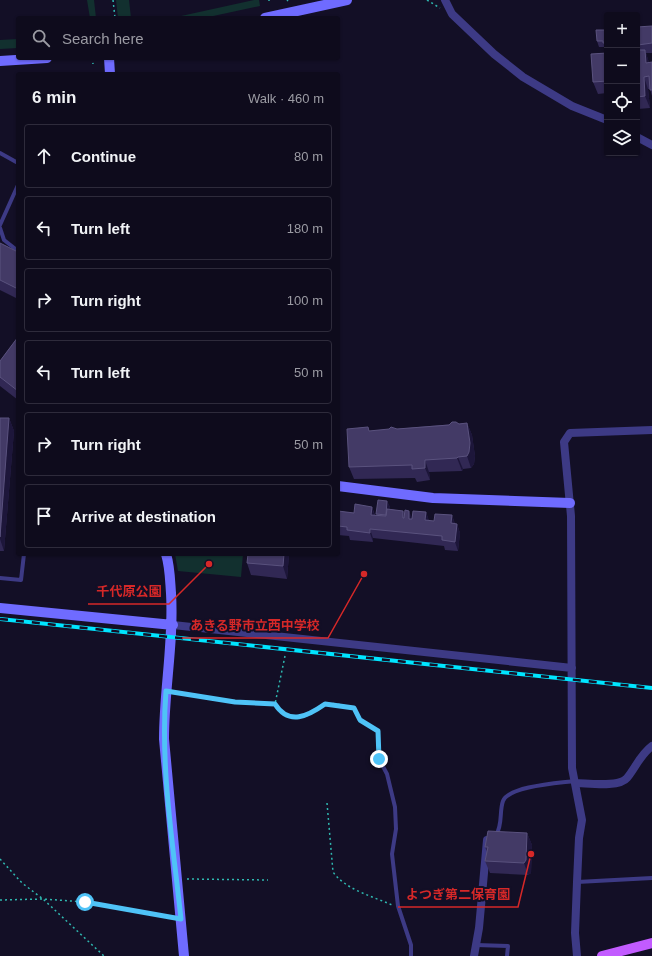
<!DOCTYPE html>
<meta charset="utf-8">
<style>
:root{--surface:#0e0b1c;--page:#171425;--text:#f1f3f6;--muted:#9b9ba3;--line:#2e2b3b}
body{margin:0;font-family:Arial,"Noto Sans JP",sans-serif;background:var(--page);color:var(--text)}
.controls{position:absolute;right:12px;top:12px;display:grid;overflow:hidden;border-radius:4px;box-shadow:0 1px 3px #0004}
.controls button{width:36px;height:36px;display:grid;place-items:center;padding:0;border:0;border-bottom:1px solid var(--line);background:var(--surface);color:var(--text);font:20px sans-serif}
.stop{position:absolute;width:12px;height:12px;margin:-9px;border:3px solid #4fc3f7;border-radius:50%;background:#fff}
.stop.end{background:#4fc3f7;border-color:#fff;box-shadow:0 1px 4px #0008}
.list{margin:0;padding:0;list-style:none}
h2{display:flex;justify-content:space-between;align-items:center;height:52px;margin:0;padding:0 16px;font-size:17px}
h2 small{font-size:13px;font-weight:400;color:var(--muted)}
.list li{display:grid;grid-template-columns:26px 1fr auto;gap:12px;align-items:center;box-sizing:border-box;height:64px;margin:0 8px 8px;padding:0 8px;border:1px solid var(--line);border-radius:4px}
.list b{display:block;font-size:15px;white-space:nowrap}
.list em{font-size:13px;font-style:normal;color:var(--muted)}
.icon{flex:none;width:22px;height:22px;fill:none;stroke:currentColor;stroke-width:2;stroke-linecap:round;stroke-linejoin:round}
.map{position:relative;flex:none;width:652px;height:956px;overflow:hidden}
.search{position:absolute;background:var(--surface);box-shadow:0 1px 3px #0004;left:16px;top:16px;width:324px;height:44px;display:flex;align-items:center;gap:10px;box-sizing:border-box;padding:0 14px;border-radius:4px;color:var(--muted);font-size:15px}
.panel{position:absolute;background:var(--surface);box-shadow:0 1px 3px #0004;left:16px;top:72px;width:324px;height:484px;border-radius:4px}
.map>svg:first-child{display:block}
</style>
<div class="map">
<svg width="652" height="956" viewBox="0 0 652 956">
<rect width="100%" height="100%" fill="#130f26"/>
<!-- green -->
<path fill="#12302f" d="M87,0H94L96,18H90Z
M116,0H129L131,18H118Z
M254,0H259L260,6L204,18H172Z
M18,39V48L0,49V40Z
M175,554H243L241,577L178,571Z"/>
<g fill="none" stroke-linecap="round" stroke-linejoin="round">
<!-- path -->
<path stroke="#2fb8b0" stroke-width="1.5" stroke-dasharray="2 3" stroke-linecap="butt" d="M113,0L115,18
M268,0H272
M287,0L288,1
M427,0L440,8
M92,58L93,64
M285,656L275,704C284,717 298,721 313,713C317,711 321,706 326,704C333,702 346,706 354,708L360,720L378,731V753
M176,693L235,702L275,704
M327,803L333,872C346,890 372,896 392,905
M0,859L22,883L43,899L104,956
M187,879L268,880
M0,900L43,899L85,902L171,917"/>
<!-- lane -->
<path stroke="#3d3a85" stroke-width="4" d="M0,153L18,163
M0,225L18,185
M0,228L4,240L18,251
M0,578L21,580L24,554
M379,759L387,774L395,807L396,829L392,854L398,906L411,945V956
M496,835C503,824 499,812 503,801C509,786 560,783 574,781
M577,882L652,878
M476,945L508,946L507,956"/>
<!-- street -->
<path stroke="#3d3a85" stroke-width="8" d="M445,0L452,14L494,54L523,77L572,106L607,120
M637,137L652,145
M173,625L572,668
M575,783C587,783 619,788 627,778C636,767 640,755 652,746
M474,956L479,928L487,840
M577,956L575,933L577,882L579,838L582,820L572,768L571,516L564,442L570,433L652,430"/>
<!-- secondary -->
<path stroke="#6f6bff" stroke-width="10" d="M265,18L347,0
M109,58L110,74
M0,61L47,58
M338,486L433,498L570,503
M166,554C170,567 170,580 171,593C174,642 164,690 164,739L184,956
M0,608L173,625"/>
<!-- primary -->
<path stroke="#c25bff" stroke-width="10" d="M602,956L652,943"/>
<!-- rail casing -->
<g stroke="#00e5ff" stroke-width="4">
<path id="rail" d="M0,619L652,688"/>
</g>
<!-- rail -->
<use href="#rail" stroke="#130f26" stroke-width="2.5" stroke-dasharray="8" stroke-linecap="butt"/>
</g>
<!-- wall -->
<path fill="#312854" d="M652,26V53H646L649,63L652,62V96L650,89H648L650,108L638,109L637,106V50H640L638,45Z
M607,30V49H605V47H599L597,41Z
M607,53V93L598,94L593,82Z
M0,243L18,252V299L0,290Z
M18,337V400L0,386V361Z
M0,418H9L14,431L4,551H0Z
M467,423L472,435L475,456L474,464L471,468L463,469L462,471L429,472L430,480L417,482L415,478L354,479L349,467L369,431Z
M387,501L390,507L389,509L403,511L405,514L412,518L426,512L429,521H434L452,515L455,524H457L460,533L458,551L445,550L444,546L373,538V542L350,540L349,536L338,535V511L354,513L372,507L375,515H377L376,514Z
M248,554H289L287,579L251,575L247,563Z
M527,833L532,845L531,873L528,875L490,873L485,861L487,852L485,847Z"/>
<!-- shaded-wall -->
<path fill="#1d163a" d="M645,50L649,62L650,75L646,63Z
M644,77L648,89L650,108L645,96Z
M9,418L14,431L4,551L0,539V537Z
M467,423L472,435L475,456L474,464L471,468L467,456Z
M458,457L463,469L462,471L457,458Z
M425,460L429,472L430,480L425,468Z
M387,501L390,507L388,521L386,515Z
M372,507L375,517L371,515Z
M403,511L407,520L403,518Z
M409,511L413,520L409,519Z
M426,512L429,521L425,520Z
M452,515L455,524L451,523Z
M457,524L460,533L458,551L455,542Z
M370,529L373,538V542L370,533Z
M284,554H289L287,579L283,566Z
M527,833L532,845L531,873L528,875L524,863Z"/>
<!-- building -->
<path fill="#433a66" stroke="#5a527e" d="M652,26V43L638,45L637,27Z
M596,30H607V43H603V41H597Z
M637,50H645L646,63L652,62V90H650L649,76L644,77L645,96L637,97Z
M607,53V81L593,82L591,54Z
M0,243L18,252V289L0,280Z
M18,337V391L0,377V361Z
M0,418H9L0,537Z
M452,422H456L459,424L467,423L470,443L469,452L467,456L458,457L457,458L425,460V468L412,469V465L349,467L347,429L368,427L369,431L389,429L391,427L397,429L449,425Z
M378,500L387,501L386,515L376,514Z
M355,504L372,507L371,515L386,516L387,509L403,511V518H404L405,510L409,511V519H412L413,511L426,512L425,520L434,521L435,514L452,515L451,523L457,524L455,542L442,540V536L370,529V533L347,530V527L338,526V511L354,513Z
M248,554H284L283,566L247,563Z
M488,831L527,833L526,860L524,863L485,861L488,847H485Z"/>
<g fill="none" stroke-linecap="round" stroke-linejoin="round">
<!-- route -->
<path stroke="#4fc3f7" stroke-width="5" d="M85,902L181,919C173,844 160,767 166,691L235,702L275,704C289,726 308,716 325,704L354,708L360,720L378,731L379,759"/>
</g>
<!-- callouts -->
<path fill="none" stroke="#d62828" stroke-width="1.5" d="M209 564L169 604H88M364 574L328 638H182M531 854L518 907H398"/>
<g fill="#d62828" stroke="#130f26" stroke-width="1.5">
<circle cx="209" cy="564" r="4"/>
<circle cx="364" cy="574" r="4"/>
<circle cx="531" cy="854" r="4"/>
</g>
<g font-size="13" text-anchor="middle" font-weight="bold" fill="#d62828" stroke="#130f26" stroke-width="4" stroke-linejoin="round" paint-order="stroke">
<text x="129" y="596">千代原公園</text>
<text x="255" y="630">あきる野市立西中学校</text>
<text x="458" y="899">よつぎ第二保育園</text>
</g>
</svg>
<div class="controls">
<button>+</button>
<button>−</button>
<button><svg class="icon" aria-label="locate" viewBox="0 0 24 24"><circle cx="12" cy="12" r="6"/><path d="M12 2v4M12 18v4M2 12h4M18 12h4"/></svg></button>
<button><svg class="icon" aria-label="layers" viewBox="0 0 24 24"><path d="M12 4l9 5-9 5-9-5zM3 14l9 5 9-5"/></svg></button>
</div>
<div class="stop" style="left:85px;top:902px"></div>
<div class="stop end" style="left:379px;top:759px"></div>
<div class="search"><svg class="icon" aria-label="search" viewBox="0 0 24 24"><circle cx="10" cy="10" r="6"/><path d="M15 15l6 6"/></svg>Search here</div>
<section class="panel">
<h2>6 min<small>Walk · 460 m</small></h2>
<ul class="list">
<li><svg class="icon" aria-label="ahead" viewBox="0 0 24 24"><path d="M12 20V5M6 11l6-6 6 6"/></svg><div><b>Continue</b></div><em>80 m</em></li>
<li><svg class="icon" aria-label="left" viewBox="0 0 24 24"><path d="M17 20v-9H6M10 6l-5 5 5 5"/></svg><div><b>Turn left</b></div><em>180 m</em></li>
<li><svg class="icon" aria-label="right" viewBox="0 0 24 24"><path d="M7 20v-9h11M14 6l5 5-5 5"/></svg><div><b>Turn right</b></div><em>100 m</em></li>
<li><svg class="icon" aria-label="left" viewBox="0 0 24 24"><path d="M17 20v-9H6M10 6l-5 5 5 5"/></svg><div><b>Turn left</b></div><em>50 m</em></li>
<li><svg class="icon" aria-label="right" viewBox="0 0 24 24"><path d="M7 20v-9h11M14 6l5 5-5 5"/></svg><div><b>Turn right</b></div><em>50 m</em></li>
<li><svg class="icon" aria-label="arrive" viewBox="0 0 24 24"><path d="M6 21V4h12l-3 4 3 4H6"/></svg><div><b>Arrive at destination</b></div></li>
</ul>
</section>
</div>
